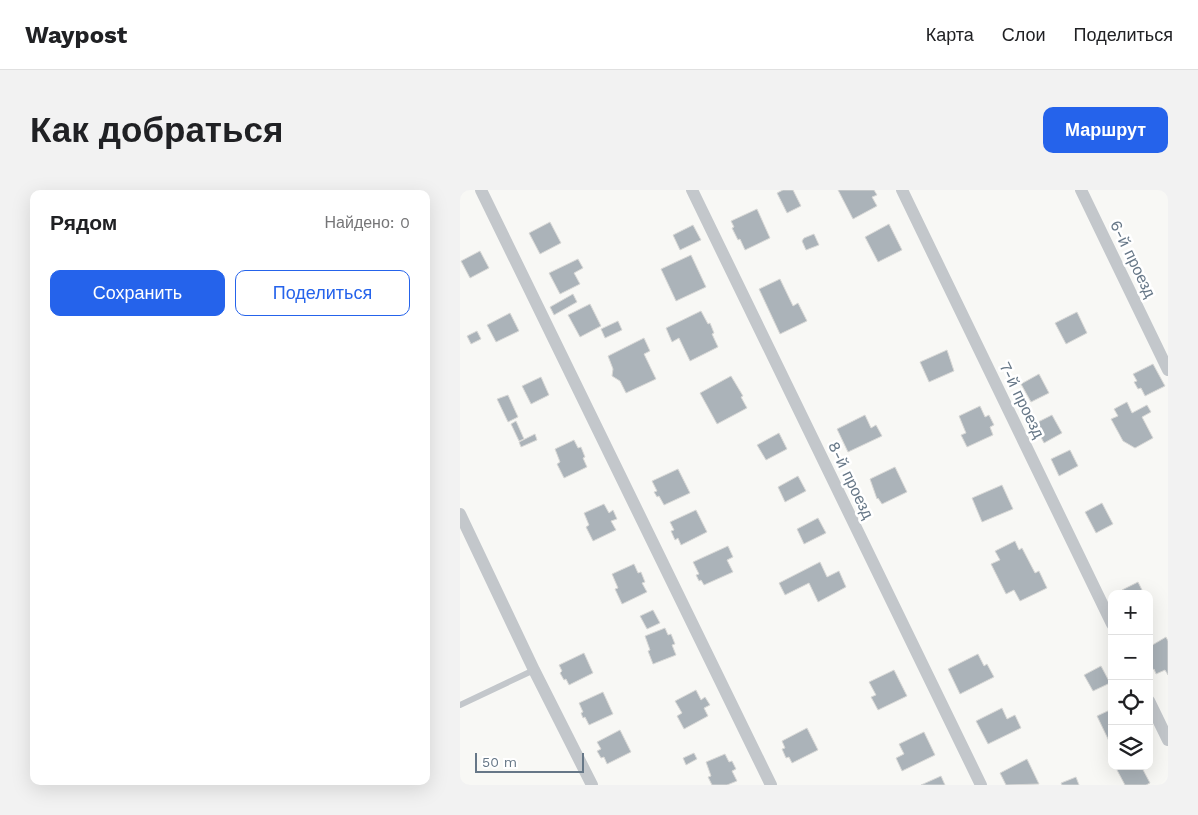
<!DOCTYPE html>
<html lang="ru">
<meta charset="utf-8">
<style>
:root{--surface:#fff;--page:#f2f2f2;--text:#202124;--muted:#757577;--line:#e0e0e0;--accent:#2563eb}
body{margin:0;font-family:"Work Sans",sans-serif;background:var(--page);color:var(--text)}
.controls{position:absolute;right:15px;bottom:15px;display:grid;overflow:hidden;border-radius:10px;box-shadow:0 5px 20px #0002}
.controls button{width:45px;height:45px;display:grid;place-items:center;padding:0;border:0;border-bottom:1px solid var(--line);background:var(--surface);color:var(--text);font:25px sans-serif}
.scale{position:absolute;left:15px;bottom:12px;width:109px;box-sizing:border-box;padding-left:5px;border:2px solid #667787;border-top:0;font-size:14px;line-height:18px;white-space:nowrap;color:#667787;-webkit-text-stroke:4px #fff;paint-order:stroke}
.list{margin:0;padding:0;list-style:none}
h2{display:flex;justify-content:space-between;align-items:center;height:65px;margin:0;padding:0 20px;font-size:21px}
h2 small{font-size:16px;font-weight:400;color:var(--muted)}
.actions{display:flex;gap:10px;padding:15px 20px}
.actions a{flex:1;padding:11px 0;border:1px solid var(--accent);border-radius:10px;text-align:center;font-size:18px;color:var(--accent)}
.actions .main{background:var(--accent);color:#fff}
.icon{flex:none;width:28px;height:28px;fill:none;stroke:currentColor;stroke-width:2;stroke-linecap:round;stroke-linejoin:round}
.map{position:relative;flex:none;width:708px;height:595px;overflow:hidden;border-radius:10px}
header{display:flex;align-items:center;gap:30px;box-sizing:border-box;height:70px;padding:0 25px;background:var(--surface);border-bottom:1px solid var(--line)}
header strong{font-size:24px}
nav{display:flex;gap:28px;margin-inline-start:auto;font-size:18px}
.intro{display:flex;align-items:center;justify-content:space-between;box-sizing:border-box;height:120px;padding:0 30px}
h1{margin:0;font-size:35px}
.button{padding:12px 22px;border-radius:10px;background:var(--accent);color:#fff;font-size:18px;font-weight:700}
main{display:flex;gap:30px;padding:0 30px}
aside{flex:1;background:var(--surface);border-radius:10px;box-shadow:0 5px 20px #0002}
.map>svg:first-child{display:block}
</style>
<header>
<strong>Waypost</strong>
<nav><a>Карта</a><a>Слои</a><a>Поделиться</a></nav>
</header>
<div class="intro"><h1>Как добраться</h1><a class="button">Маршрут</a></div>
<main>
<aside>
<h2>Рядом<small>Найдено: 0</small></h2>
<ul class="list">
</ul>
<div class="actions"><a class="main">Сохранить</a><a>Поделиться</a></div>
</aside>
<div class="map">
<svg width="708" height="595" viewBox="0 0 708 595">
<rect width="100%" height="100%" fill="#f8f8f5"/>
<!-- building -->
<path fill="#abb3b9" stroke="#d9d9d7" d="M323,0H333L341,16L327,23L317,3Z
M378,0H414L417,5L412,7L417,16L393,29Z
M297,19L310,48L285,60L280,49L278,50L272,38L274,37L271,31Z
M90,32L101,53L80,64L69,43Z
M429,34L442,60L418,72L405,47Z
M233,35L241,50L220,60L213,45Z
M354,44L359,55L346,60L342,51L344,48Z
M20,61L29,78L10,88L1,71Z
M231,65L246,97L216,111L201,79Z
M118,69L123,78L114,83L120,94L100,104L89,83Z
M320,89L333,116L338,113L347,131L320,144L299,99Z
M113,104L117,112L94,125L90,117Z
M130,114L141,136L120,147L108,125Z
M241,121L248,134L250,133L254,143L252,144L258,157L230,171L219,148L212,152L206,138Z
M617,122L627,143L606,154L595,133Z
M50,123L59,141L36,152L27,135Z
M158,131L162,140L145,148L141,139Z
M17,141L21,149L11,154L7,146Z
M184,148L190,161L184,164L196,189L166,203L160,191L152,186L153,179L148,166Z
M487,160L494,181L469,192L460,172Z
M693,174L705,196L685,206L681,198L678,199L674,192L677,191L673,184Z
M579,184L589,203L571,212L561,194Z
M271,186L283,206L281,207L287,218L257,234L240,203Z
M81,187L89,205L71,214L62,196Z
M48,205L58,227L48,232L37,209Z
M667,212L672,223L687,215L691,222L682,227L693,248L675,258L663,251L651,229L658,226L654,219Z
M520,216L525,227L529,225L534,235L530,237L533,245L507,257L501,245L506,243L499,226Z
M405,225L411,238L416,235L422,246L388,262L377,239Z
M592,225L602,243L584,253L574,234Z
M56,231L64,249L59,251L51,234Z
M319,243L327,259L306,270L297,255Z
M75,244L77,250L61,257L59,252Z
M114,250L118,258L121,257L125,267L123,268L127,277L104,288L97,274L100,272L95,259Z
M610,260L618,276L599,286L591,269Z
M435,277L447,302L422,314L418,308L417,309L410,289Z
M218,279L230,303L204,315L199,306L197,307L194,302L197,301L192,291Z
M338,286L346,301L325,312L318,297Z
M542,295L553,319L522,332L512,308Z
M642,313L653,334L636,343L625,322Z
M144,314L149,323L153,320L157,329L151,331L156,340L133,351L126,337L129,335L124,323Z
M236,320L247,342L221,355L218,348L215,350L211,341L214,340L210,332Z
M358,328L366,343L344,354L337,339Z
M555,351L559,360L562,358L575,383L579,381L587,398L560,411L554,400L546,404L531,374L540,370L535,361Z
M268,356L273,367L267,370L273,382L244,395L241,390L239,391L236,385L239,384L233,372Z
M360,372L367,387L379,381L386,397L358,412L349,393L325,405L319,393Z
M174,374L178,383L181,382L185,392L182,393L187,402L162,414L155,399L158,398L152,384Z
M678,392L684,404H664L662,400Z
M193,420L200,433L187,439L180,426Z
M205,438L208,445L211,444L215,454L212,455L216,465L193,474L188,461L190,460L185,446Z
M706,447L708,451V485L705,480L696,484L694,479L691,481L689,477V457Z
M124,463L133,483L109,495L106,489L104,490L100,483L102,481L99,475Z
M518,464L524,476L527,474L534,487L500,504L488,479Z
M641,476L650,493L633,501L624,485Z
M434,480L447,506L418,520L411,507L416,505L409,492Z
M236,500L241,510L245,507L250,515L244,518L248,526L224,539L217,526L222,523L215,511Z
M143,502L153,524L129,535L125,527L123,528L121,523L123,522L119,513Z
M542,518L547,529L555,525L561,538L528,554L516,531Z
M652,519V549L649,551L637,526Z
M347,538L358,560L332,573L329,567L326,568L322,559L325,558L322,551Z
M160,540L171,562L147,574L144,567L141,568L137,561L141,559L137,552Z
M464,542L475,565L442,581L436,568L444,564L439,554Z
M234,563L237,569L226,575L223,568Z
M265,564L269,572L272,571L276,579L272,581L277,591L267,595H252L248,587L251,586L246,572Z
M567,569L579,594L546,595L540,583Z
M664,576H681L690,593L686,595H665L657,580Z
M481,586L485,595H461Z
M616,587L619,595H602L601,593Z"/>
<g fill="none" stroke-linecap="round" stroke-linejoin="round">
<!-- lane -->
<path stroke="#c3c7cb" stroke-width="6" d="M0,515L74,480"/>
<!-- street -->
<path stroke="#c3c7cb" stroke-width="12" d="M21,0L311,595
M232,0L521,595
M442,0L652,434
M621,0L708,180
M0,324L74,480L132,595
M689,511L708,550"/>
</g>
<g text-anchor="middle" dominant-baseline="central" stroke-width="5" stroke-linejoin="round" paint-order="stroke">
<!-- street labels -->
<g font-size="16" fill="#667787" stroke="#fff">
<text transform="translate(673 69) rotate(64)">6-й проезд</text>
<text transform="translate(562 210) rotate(64)">7-й проезд</text>
<text transform="translate(391 290) rotate(64)">8-й проезд</text>
</g>
</g>
</svg>
<div class="controls">
<button>+</button>
<button>−</button>
<button><svg class="icon" aria-label="locate" viewBox="0 0 24 24"><circle cx="12" cy="12" r="6"/><path d="M12 2v4M12 18v4M2 12h4M18 12h4"/></svg></button>
<button><svg class="icon" aria-label="layers" viewBox="0 0 24 24"><path d="M12 4l9 5-9 5-9-5zM3 14l9 5 9-5"/></svg></button>
</div>
<div class="scale">50 m</div>
</div>
</main>
